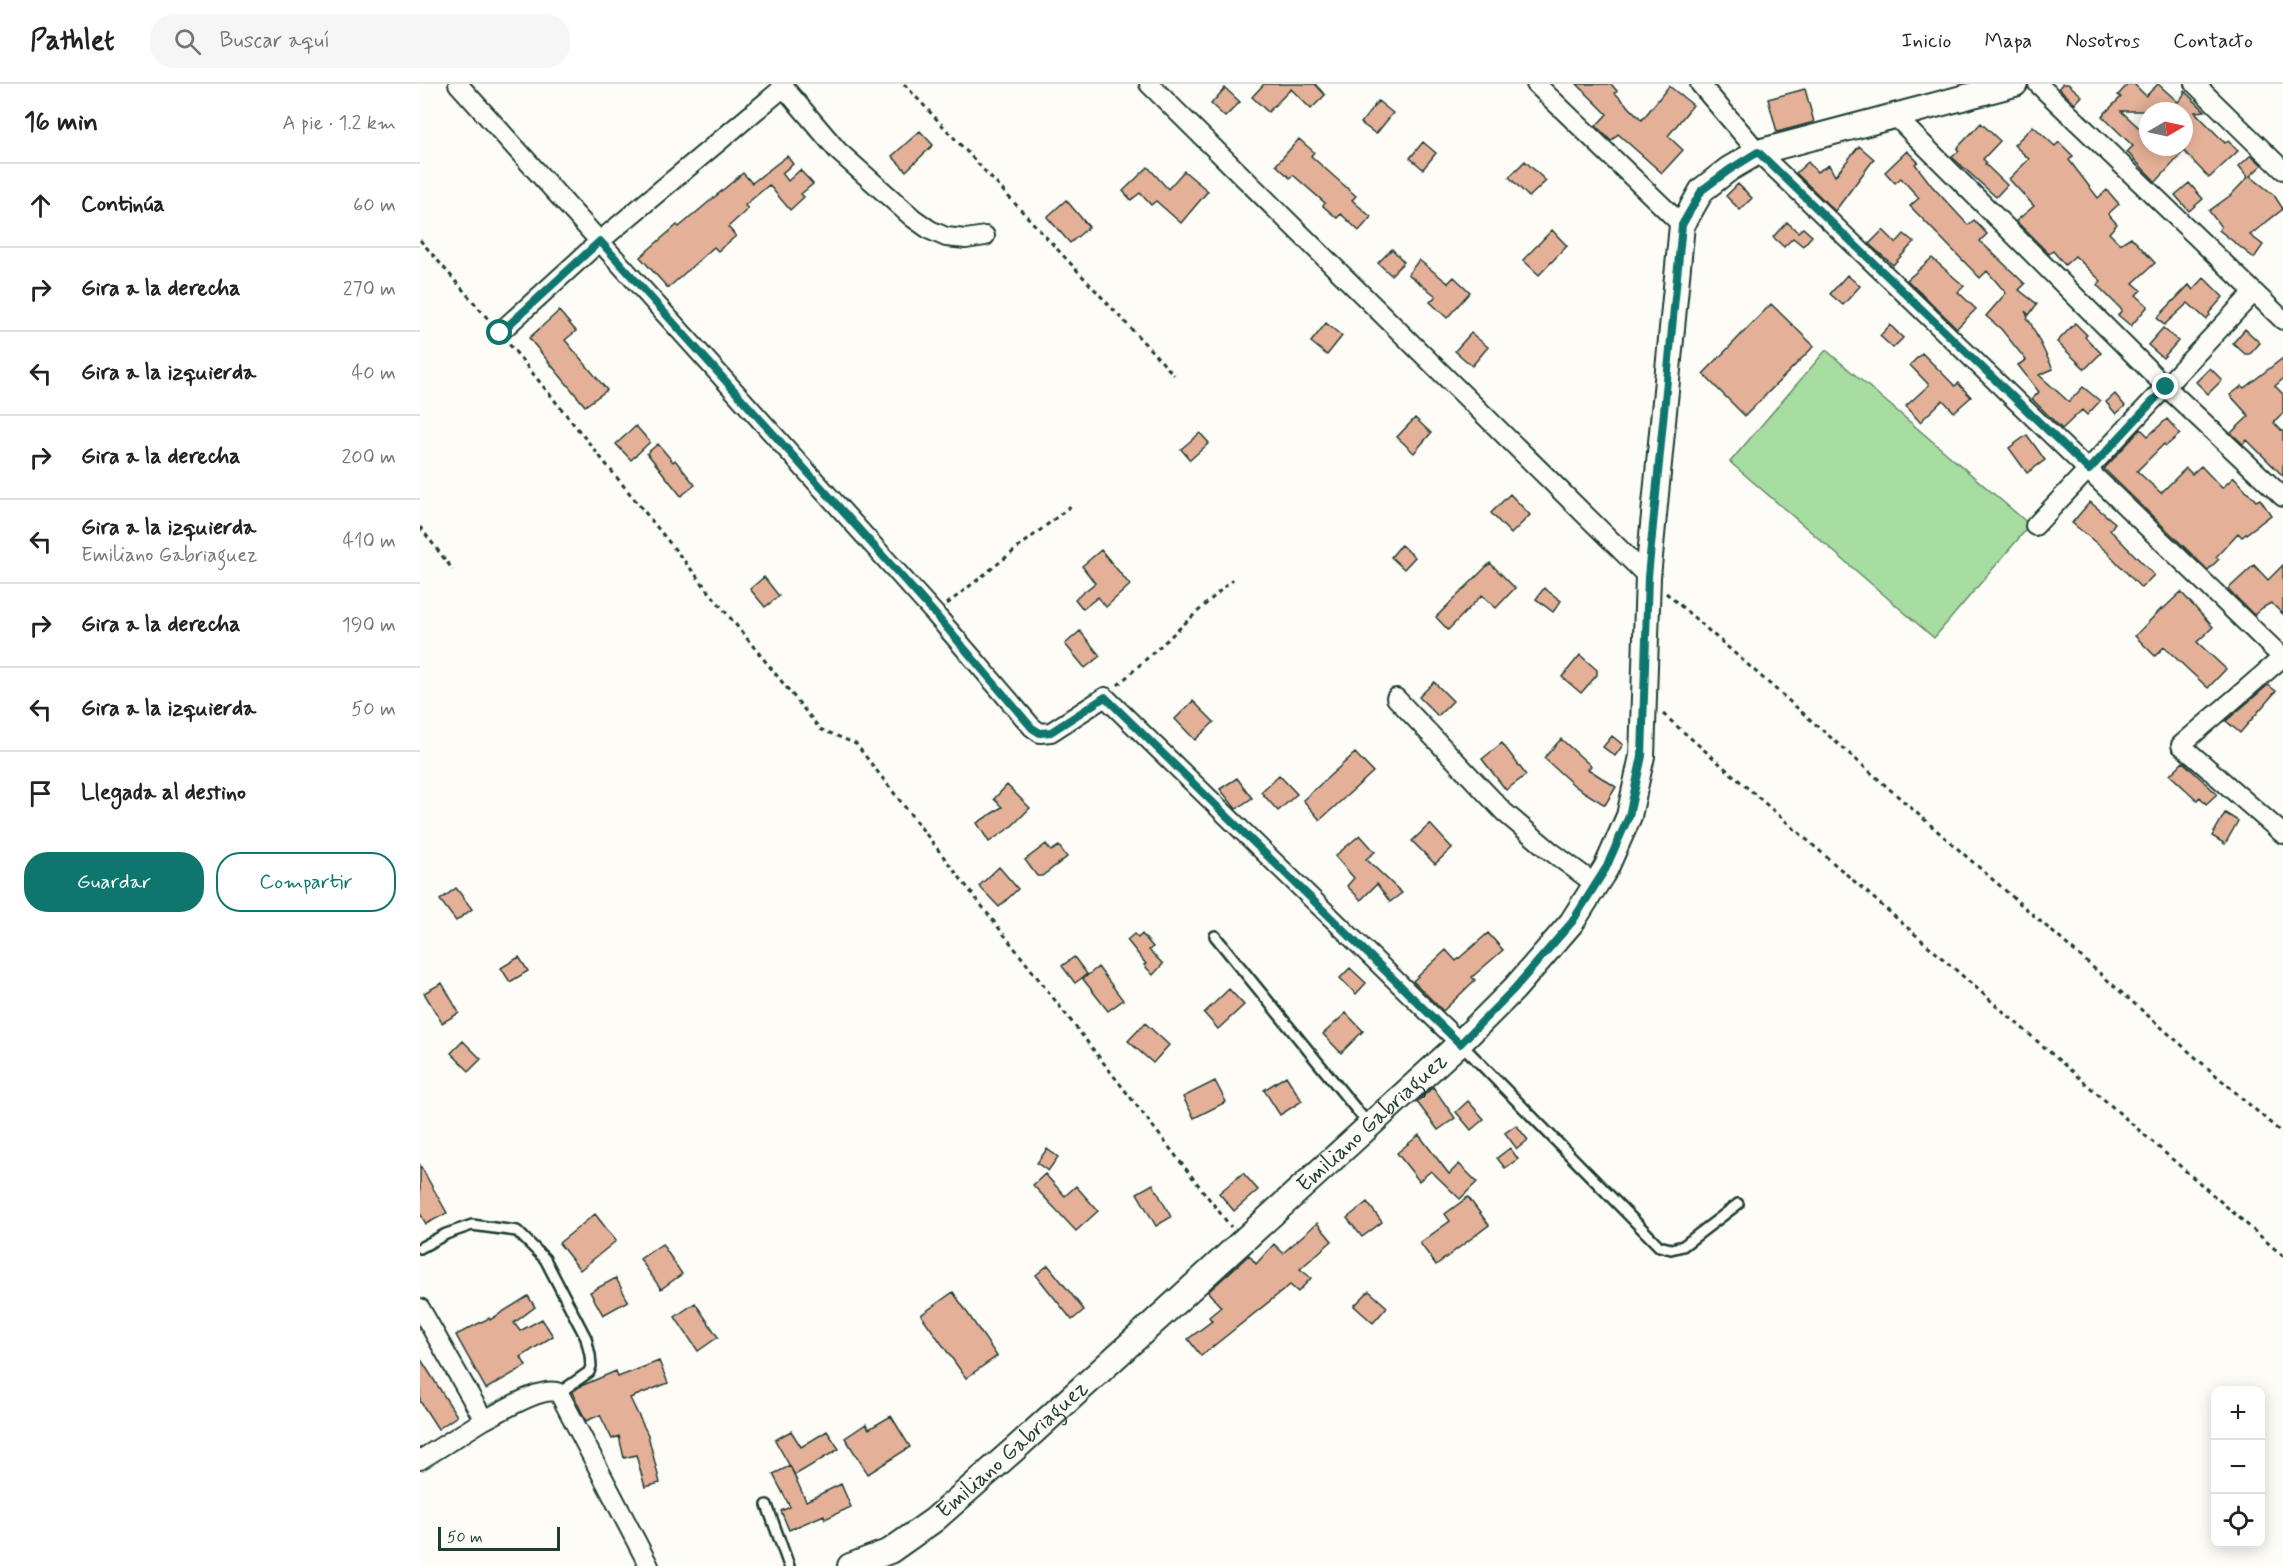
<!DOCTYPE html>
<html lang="es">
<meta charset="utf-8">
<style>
:root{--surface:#fff;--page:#f6f6f6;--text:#222;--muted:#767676;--line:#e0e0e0;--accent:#0f766e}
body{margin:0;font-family:Mynerve,sans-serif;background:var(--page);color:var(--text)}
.controls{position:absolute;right:18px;bottom:18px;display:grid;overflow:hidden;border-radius:12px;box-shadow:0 3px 15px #0003}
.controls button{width:54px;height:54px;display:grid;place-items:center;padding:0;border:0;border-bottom:2px solid var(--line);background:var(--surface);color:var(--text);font:30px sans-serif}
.compass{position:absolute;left:1719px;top:18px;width:54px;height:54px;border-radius:50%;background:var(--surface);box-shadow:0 3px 15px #0003;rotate:81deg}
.scale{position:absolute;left:18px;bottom:15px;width:122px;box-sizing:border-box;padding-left:6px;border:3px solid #1f3d34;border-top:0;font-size:16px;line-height:21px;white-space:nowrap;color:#1f3d34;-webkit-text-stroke:4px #fdfcf7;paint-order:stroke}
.stop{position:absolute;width:18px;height:18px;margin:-14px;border:4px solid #0f766e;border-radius:50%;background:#fff}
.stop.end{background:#0f766e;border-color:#fff;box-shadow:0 2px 6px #0008}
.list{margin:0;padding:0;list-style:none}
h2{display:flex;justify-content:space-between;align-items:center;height:78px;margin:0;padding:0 24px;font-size:26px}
h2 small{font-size:20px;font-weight:400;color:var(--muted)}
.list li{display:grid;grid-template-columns:39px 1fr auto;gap:18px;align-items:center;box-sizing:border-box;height:84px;padding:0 24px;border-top:2px solid var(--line)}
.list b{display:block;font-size:22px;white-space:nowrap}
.list p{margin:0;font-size:20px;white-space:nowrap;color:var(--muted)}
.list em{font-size:20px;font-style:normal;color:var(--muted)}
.actions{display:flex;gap:12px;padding:18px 24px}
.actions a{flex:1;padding:14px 0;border:2px solid var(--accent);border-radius:24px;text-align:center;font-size:21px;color:var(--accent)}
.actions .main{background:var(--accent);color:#fff}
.icon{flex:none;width:33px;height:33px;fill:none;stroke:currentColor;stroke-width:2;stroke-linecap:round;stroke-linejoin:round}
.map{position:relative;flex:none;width:1863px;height:1482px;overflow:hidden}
header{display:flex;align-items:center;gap:36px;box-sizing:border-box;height:84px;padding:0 30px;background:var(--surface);border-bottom:2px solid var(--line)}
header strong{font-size:28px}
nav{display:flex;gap:33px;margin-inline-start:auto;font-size:21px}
.search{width:420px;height:54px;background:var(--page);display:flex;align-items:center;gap:15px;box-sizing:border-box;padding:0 21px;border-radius:24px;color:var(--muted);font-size:22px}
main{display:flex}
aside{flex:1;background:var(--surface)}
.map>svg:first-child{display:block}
</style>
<header>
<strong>Pathlet</strong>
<div class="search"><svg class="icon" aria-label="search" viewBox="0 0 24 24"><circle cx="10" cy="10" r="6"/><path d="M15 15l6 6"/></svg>Buscar aquí</div>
<nav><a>Inicio</a><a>Mapa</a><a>Nosotros</a><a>Contacto</a></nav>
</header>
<main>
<aside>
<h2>16 min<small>A pie · 1.2 km</small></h2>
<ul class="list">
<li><svg class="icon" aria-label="ahead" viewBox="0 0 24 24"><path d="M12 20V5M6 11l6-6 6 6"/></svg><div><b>Continúa</b></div><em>60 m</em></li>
<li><svg class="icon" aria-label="right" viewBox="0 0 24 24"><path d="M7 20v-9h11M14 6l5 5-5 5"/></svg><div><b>Gira a la derecha</b></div><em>270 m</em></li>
<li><svg class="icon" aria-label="left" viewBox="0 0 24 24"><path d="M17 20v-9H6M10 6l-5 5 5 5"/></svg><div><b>Gira a la izquierda</b></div><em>40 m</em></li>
<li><svg class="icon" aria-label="right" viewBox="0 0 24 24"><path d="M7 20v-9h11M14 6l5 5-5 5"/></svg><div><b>Gira a la derecha</b></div><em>200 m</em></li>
<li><svg class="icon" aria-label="left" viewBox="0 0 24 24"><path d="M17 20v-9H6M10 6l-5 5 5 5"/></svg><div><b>Gira a la izquierda</b><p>Emiliano Gabriaguez</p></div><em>410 m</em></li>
<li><svg class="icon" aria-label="right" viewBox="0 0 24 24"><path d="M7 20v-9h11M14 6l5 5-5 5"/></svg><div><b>Gira a la derecha</b></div><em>190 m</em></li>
<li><svg class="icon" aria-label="left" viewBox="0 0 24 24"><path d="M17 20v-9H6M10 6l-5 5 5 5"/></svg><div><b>Gira a la izquierda</b></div><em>50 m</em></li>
<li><svg class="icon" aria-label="arrive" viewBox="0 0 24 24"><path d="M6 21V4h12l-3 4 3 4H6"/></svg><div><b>Llegada al destino</b></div></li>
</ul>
<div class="actions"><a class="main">Guardar</a><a>Compartir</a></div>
</aside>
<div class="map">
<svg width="1863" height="1482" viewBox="0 0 1863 1482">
<rect width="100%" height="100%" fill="#fdfcf7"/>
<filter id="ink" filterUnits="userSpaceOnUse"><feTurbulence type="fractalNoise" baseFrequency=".0167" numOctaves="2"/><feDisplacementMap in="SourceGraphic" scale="12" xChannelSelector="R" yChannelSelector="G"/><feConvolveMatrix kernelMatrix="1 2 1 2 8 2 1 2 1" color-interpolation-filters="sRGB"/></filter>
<g filter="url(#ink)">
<!-- green -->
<path fill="#a7dda1" stroke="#638d6a" stroke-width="1.5" d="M1406,266L1610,441L1514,554L1310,378Z"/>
<!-- building -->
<path fill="#e4b097" stroke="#1f3d34" stroke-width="1.5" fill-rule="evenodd" d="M844,0H895L905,11L891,25L871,5L848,28L832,13Z
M1157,0H1191L1197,7L1195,9L1222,36L1249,2L1273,21L1248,52L1263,66L1242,89L1198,50L1191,57L1176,42L1187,30Z
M1642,0H1648L1662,12L1655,20L1639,4Z
M1708,0H1714L1726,12L1738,0L1758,18L1764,11V7L1785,27L1775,28L1805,59L1808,57L1818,67L1789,94L1764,67L1736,98L1707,68L1713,62L1682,32L1701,13L1698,11ZM1701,27H1764V63H1728V52Z
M805,4L820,18L805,33L791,20Z
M1385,5L1394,38L1357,48L1348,15Z
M958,17L973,29L956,50L941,39Z
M1561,39L1580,57L1563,75L1567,79L1565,80L1587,101L1576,113L1532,73L1539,67L1537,65L1540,61Z
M1613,42L1635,62L1639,58L1653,72L1649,76L1678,114L1687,106L1699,120L1688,130L1697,140L1689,149L1700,160L1711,153L1735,179L1713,199L1721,206L1716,211L1728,222L1711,242L1698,231L1702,226L1677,201L1681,197L1655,172L1645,181L1633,167L1629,170L1596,137L1614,122L1589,95L1609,75L1594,61Z
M500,47L513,61L486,87L472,72Z
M879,55L894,68L891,72L936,112L932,116L951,133L939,147L921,130L917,134L903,122L905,119L873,91L870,94L856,81Z
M1003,58L1016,69L1003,85L990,74Z
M1439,62L1454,75L1415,127L1376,89L1388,78L1397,88L1409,81L1415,92Z
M1487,67L1498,78L1495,80L1512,102L1548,141L1554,136L1567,150L1560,157L1605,200L1599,206L1617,220L1609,231L1605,227L1608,233L1607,235L1610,238L1633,285L1619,291L1649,318L1663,303L1680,317L1667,331L1662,326L1642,345L1612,315L1619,308L1598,281L1606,276L1581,245L1566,232L1586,209L1567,187L1560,194L1490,122L1499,114L1481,94L1475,99L1465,88Z
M1831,71L1842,81L1830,92L1854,111L1863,125L1830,151L1843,161L1834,174L1799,146L1801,143L1789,127L1811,111L1828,93L1819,82Z
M367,72L373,80L362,89L368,97L380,86L393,100L381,110L384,113L370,126L349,101L325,121L328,125L308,143L316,152L298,167L294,163L248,204L220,173L257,141L259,143L323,89L332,99Z
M1105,77L1126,97L1109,113L1089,93Z
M728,83L748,105L764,87L788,107L761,139L736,117L731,121L720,109L711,116L703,107Z
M1769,99L1783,115L1769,127L1755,111Z
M1318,100L1332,114L1320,126L1306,112Z
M646,116L669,143L650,159L627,133Z
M1367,138L1378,148L1383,144L1392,152L1383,162L1373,154L1364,163L1353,153Z
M1132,146L1147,162L1119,191L1103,176Z
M1463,146L1476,159L1484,150L1494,158L1473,181L1449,160Z
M972,165L984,178L971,191L958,179Z
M1512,174L1544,202L1538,208L1556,225L1537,244L1487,196Z
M999,176L1028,199L1034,193L1050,208L1027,234L1010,218L1016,212L988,190Z
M1427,191L1440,202L1423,221L1410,210Z
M1784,194L1803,213L1789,229L1790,231L1786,235L1768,219L1744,241L1737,234L1769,201L1773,206Z
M1351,220L1394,262L1325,332L1283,290Z
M139,227L156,247L145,256L187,306L165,322L109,254Z
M906,239L922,252L907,271L891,258Z
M1655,239L1667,251L1665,253L1681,269L1665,285L1637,258Z
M1470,241L1483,254L1473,264L1460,252Z
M1743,244L1758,257L1743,274L1728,261Z
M1825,245L1840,259L1830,270H1825L1813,259Z
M1051,249L1068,263L1052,282L1035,267Z
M1502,269L1535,302L1538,299L1551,313L1534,328L1523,316L1500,338L1486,322L1509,301L1490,281Z
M1863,274V295L1855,302L1863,310V329L1854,339L1863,348V392L1827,356L1823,360L1811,349L1829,332L1810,311L1822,302L1824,304Z
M1790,284L1802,296L1788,310L1776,298Z
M1695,310L1705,322L1696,330L1686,318Z
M995,334L1011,349L994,369L977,353Z
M1747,335L1760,350L1746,362L1744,360L1717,387L1741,409L1766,384L1772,390L1781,382L1802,404L1814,393L1836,417L1840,415L1851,431L1822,453L1818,449L1796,473L1799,475L1788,486L1684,385L1721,345L1728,352Z
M216,342L230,358L211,376L196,360Z
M780,349L789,359L770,376L761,365Z
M1607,351L1625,376L1607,389L1589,364Z
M238,360L253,378L255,376L275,401L261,412L227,369Z
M1090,410L1110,431L1091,450L1071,429Z
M1670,418L1695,439L1690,446L1734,491L1721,504L1687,468L1652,439Z
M981,461L995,473L984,485L971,473Z
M681,466L710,501L686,523L678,513L663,525L655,515L675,499L662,482Z
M1070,479L1095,504L1076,524L1062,511L1028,546L1016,533Z
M1834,481L1848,496L1863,481V530L1851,519L1842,524L1834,531L1808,505Z
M344,493L359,512L345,523L330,505Z
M1124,504L1141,517L1133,528L1116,515Z
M1761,508L1793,543L1777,558L1806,585L1788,604L1744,563L1735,572L1715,552L1742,524L1743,525Z
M660,547L680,572L665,584L645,560Z
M1160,571L1177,586V591L1161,609L1142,593Z
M1014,598L1033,617L1018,632L999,613Z
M1848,601L1856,607L1820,649L1806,637Z
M773,617L794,638L775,656L755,635Z
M1192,652L1203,661L1195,672L1183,663Z
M1141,655L1171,682L1168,685L1196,703L1185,721L1156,703L1124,674Z
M1082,659L1106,691L1086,706L1062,675Z
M935,669L953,688L900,736L883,716Z
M1763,678L1797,710L1786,720L1780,713L1777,716L1750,691Z
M859,691L877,710L858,727L841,708Z
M817,694L832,714L816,725L800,705Z
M587,701L610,724L591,743L569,758L557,739L582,723L574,715Z
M1805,729L1818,737L1805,760L1792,752Z
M1010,740L1032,764L1015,780L992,757Z
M940,751L955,768L946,775L982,809L970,818L957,800L941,816L927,802L934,794L915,772Z
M626,760L631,767L639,762L647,773L622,792H617L605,776Z
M579,783L598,805L579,823L559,802Z
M36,804L52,825L36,837L20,816Z
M1068,849L1083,866L1052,893L1055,896L1023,927L993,897L1026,866L1036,877Z
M714,850L718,854L722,850L733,863L729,866L743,880L733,891L724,881L726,880L707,856Z
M99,873L108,887L90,898L81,884Z
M654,873L667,890L655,899L642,882Z
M678,883L703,916L688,927L663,895Z
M930,884L946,899L936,910L920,894Z
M22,899L39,929L22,939L4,909Z
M809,905L824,921L798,945L784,929Z
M926,929L943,947L921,969L903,950Z
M725,939L749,961L733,979L708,957Z
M43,957L61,975L49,987L31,969Z
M866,992L882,1017L860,1031L844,1006Z
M795,997L806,1018L774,1034L763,1013Z
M1013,1003L1035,1034L1018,1046L997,1018Z
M1048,1017L1064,1035L1051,1046L1036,1028Z
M1096,1041L1108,1056L1097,1065L1085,1049Z
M999,1051L1029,1090L1039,1080L1057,1098L1040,1115L1011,1087L999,1097L977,1069Z
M1090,1064L1098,1075L1085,1084L1077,1074Z
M627,1065L638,1073L628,1087L617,1079Z
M0,1081L27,1129L6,1140L0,1129Z
M823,1089L838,1106L814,1127L799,1109Z
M625,1090L645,1112L656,1102L678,1127L656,1147L613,1101Z
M733,1100L751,1133L736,1142L717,1109Z
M1048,1113L1069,1141L1016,1181L1000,1159L1030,1137L1025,1130Z
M947,1118L962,1138L942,1153L927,1134Z
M175,1130L196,1157L160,1186L139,1159Z
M897,1139L912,1157L880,1185L891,1194L878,1208L870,1201L781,1272L768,1255L792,1237L789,1233L801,1223L788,1208L829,1171L836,1180L854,1160L863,1169Z
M242,1160L262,1190L241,1205L220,1175Z
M628,1181L664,1226L652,1236L616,1191Z
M196,1194L208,1217L183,1231L170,1208Z
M949,1207L967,1223L953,1239L934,1222Z
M533,1208L577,1272L546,1294L501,1231Z
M108,1212L115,1223L94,1239L100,1247L122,1235L133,1252L101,1273L106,1282L66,1305L36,1251L69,1234L70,1236Z
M275,1219L298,1253L278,1267L255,1233Z
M0,1274L37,1332L18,1345L0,1317Z
M239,1277L248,1299L210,1314L228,1351L240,1399L225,1403L216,1371L204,1374L199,1352L192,1355L180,1331L166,1337L152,1308L161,1302L196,1287L198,1293Z
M471,1332L490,1363L448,1390L425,1354L446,1340L449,1345Z
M371,1347L381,1363L407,1347L419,1365L375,1391L355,1356Z
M370,1382L386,1417L421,1400L431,1423L405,1435L404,1431L369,1446L361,1427L370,1423L353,1390Z"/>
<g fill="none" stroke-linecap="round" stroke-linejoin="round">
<!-- service casing -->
<g stroke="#1f3d34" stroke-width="14">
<path id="service" d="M795,852L949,1041
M1040,959L1239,1162L1251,1165L1263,1162L1318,1120
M0,1164L26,1150L52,1141L97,1147L125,1175L166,1254L170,1271L171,1282L169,1288L139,1309
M347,1421L369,1482"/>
</g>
<!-- minor casing -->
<g stroke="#1f3d34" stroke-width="22">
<path id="minor" d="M38,0L515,530L612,643L620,649L631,648L685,613L1040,959
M361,0L418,67L493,134L510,146L526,153L546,155L565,152
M729,0L1228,493
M1116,0L1262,141
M1280,0L1338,68L1863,574
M1618,0L1863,236
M1775,0L1863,86
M1475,32L1746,303L1863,413
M80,248L180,157L364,3
M1615,442L1834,208
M1863,573L1761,661L1863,750
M976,614L1084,728L1129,766L1175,800
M0,1224L64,1336C81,1328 122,1301 139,1309L229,1482
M0,1376L64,1336"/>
</g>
<!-- secondary casing -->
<g stroke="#1f3d34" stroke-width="28">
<g id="secondary">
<path id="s1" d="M430,1482L470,1467L514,1436L597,1363L1040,959L1094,905L1152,838L1186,784L1209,732L1222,672L1228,493L1262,141L1282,106L1309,85L1338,68L1595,0"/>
</g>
</g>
<!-- path -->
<path stroke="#1f3d34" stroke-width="3" stroke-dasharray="4.5 4.5" stroke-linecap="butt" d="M484,0L754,291
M0,156L69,236
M89,260L400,645L436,660L811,1143
M0,443L33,486
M1246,509L1863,1050
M527,520L652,421
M698,601L813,495
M1243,630L1863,1172"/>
<!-- service -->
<use href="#service" stroke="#fdfcf7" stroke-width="9"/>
<!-- minor -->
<use href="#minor" stroke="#fdfcf7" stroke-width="18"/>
<!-- secondary -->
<use href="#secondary" stroke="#fdfcf7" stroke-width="24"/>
</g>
</g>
<g fill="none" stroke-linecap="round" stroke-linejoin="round" filter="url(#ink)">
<!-- route -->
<path stroke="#0f766e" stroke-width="8" d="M80,249L180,157L515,530L612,644L620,649L631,648L685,613L1040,960L1094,905L1152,838L1186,784L1209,732L1222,672L1228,493L1262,141L1282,106L1309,86L1338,68L1669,386L1746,303"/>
</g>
<g text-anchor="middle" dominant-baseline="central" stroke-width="4.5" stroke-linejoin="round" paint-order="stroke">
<!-- street labels -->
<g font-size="22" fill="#1f3d34" stroke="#fdfcf7">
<text stroke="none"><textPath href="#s1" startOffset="688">Emiliano Gabriaguez</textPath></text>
<text stroke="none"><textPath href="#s1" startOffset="202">Emiliano Gabriaguez</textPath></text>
</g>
</g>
</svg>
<div class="controls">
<button>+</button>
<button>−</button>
<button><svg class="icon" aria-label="locate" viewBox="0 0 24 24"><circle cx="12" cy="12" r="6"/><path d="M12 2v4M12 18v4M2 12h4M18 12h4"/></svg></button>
</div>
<svg class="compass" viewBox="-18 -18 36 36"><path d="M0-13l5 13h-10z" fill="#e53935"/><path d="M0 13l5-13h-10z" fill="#767676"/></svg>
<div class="scale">50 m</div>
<div class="stop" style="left:80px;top:249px"></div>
<div class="stop end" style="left:1746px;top:303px"></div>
</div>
</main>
